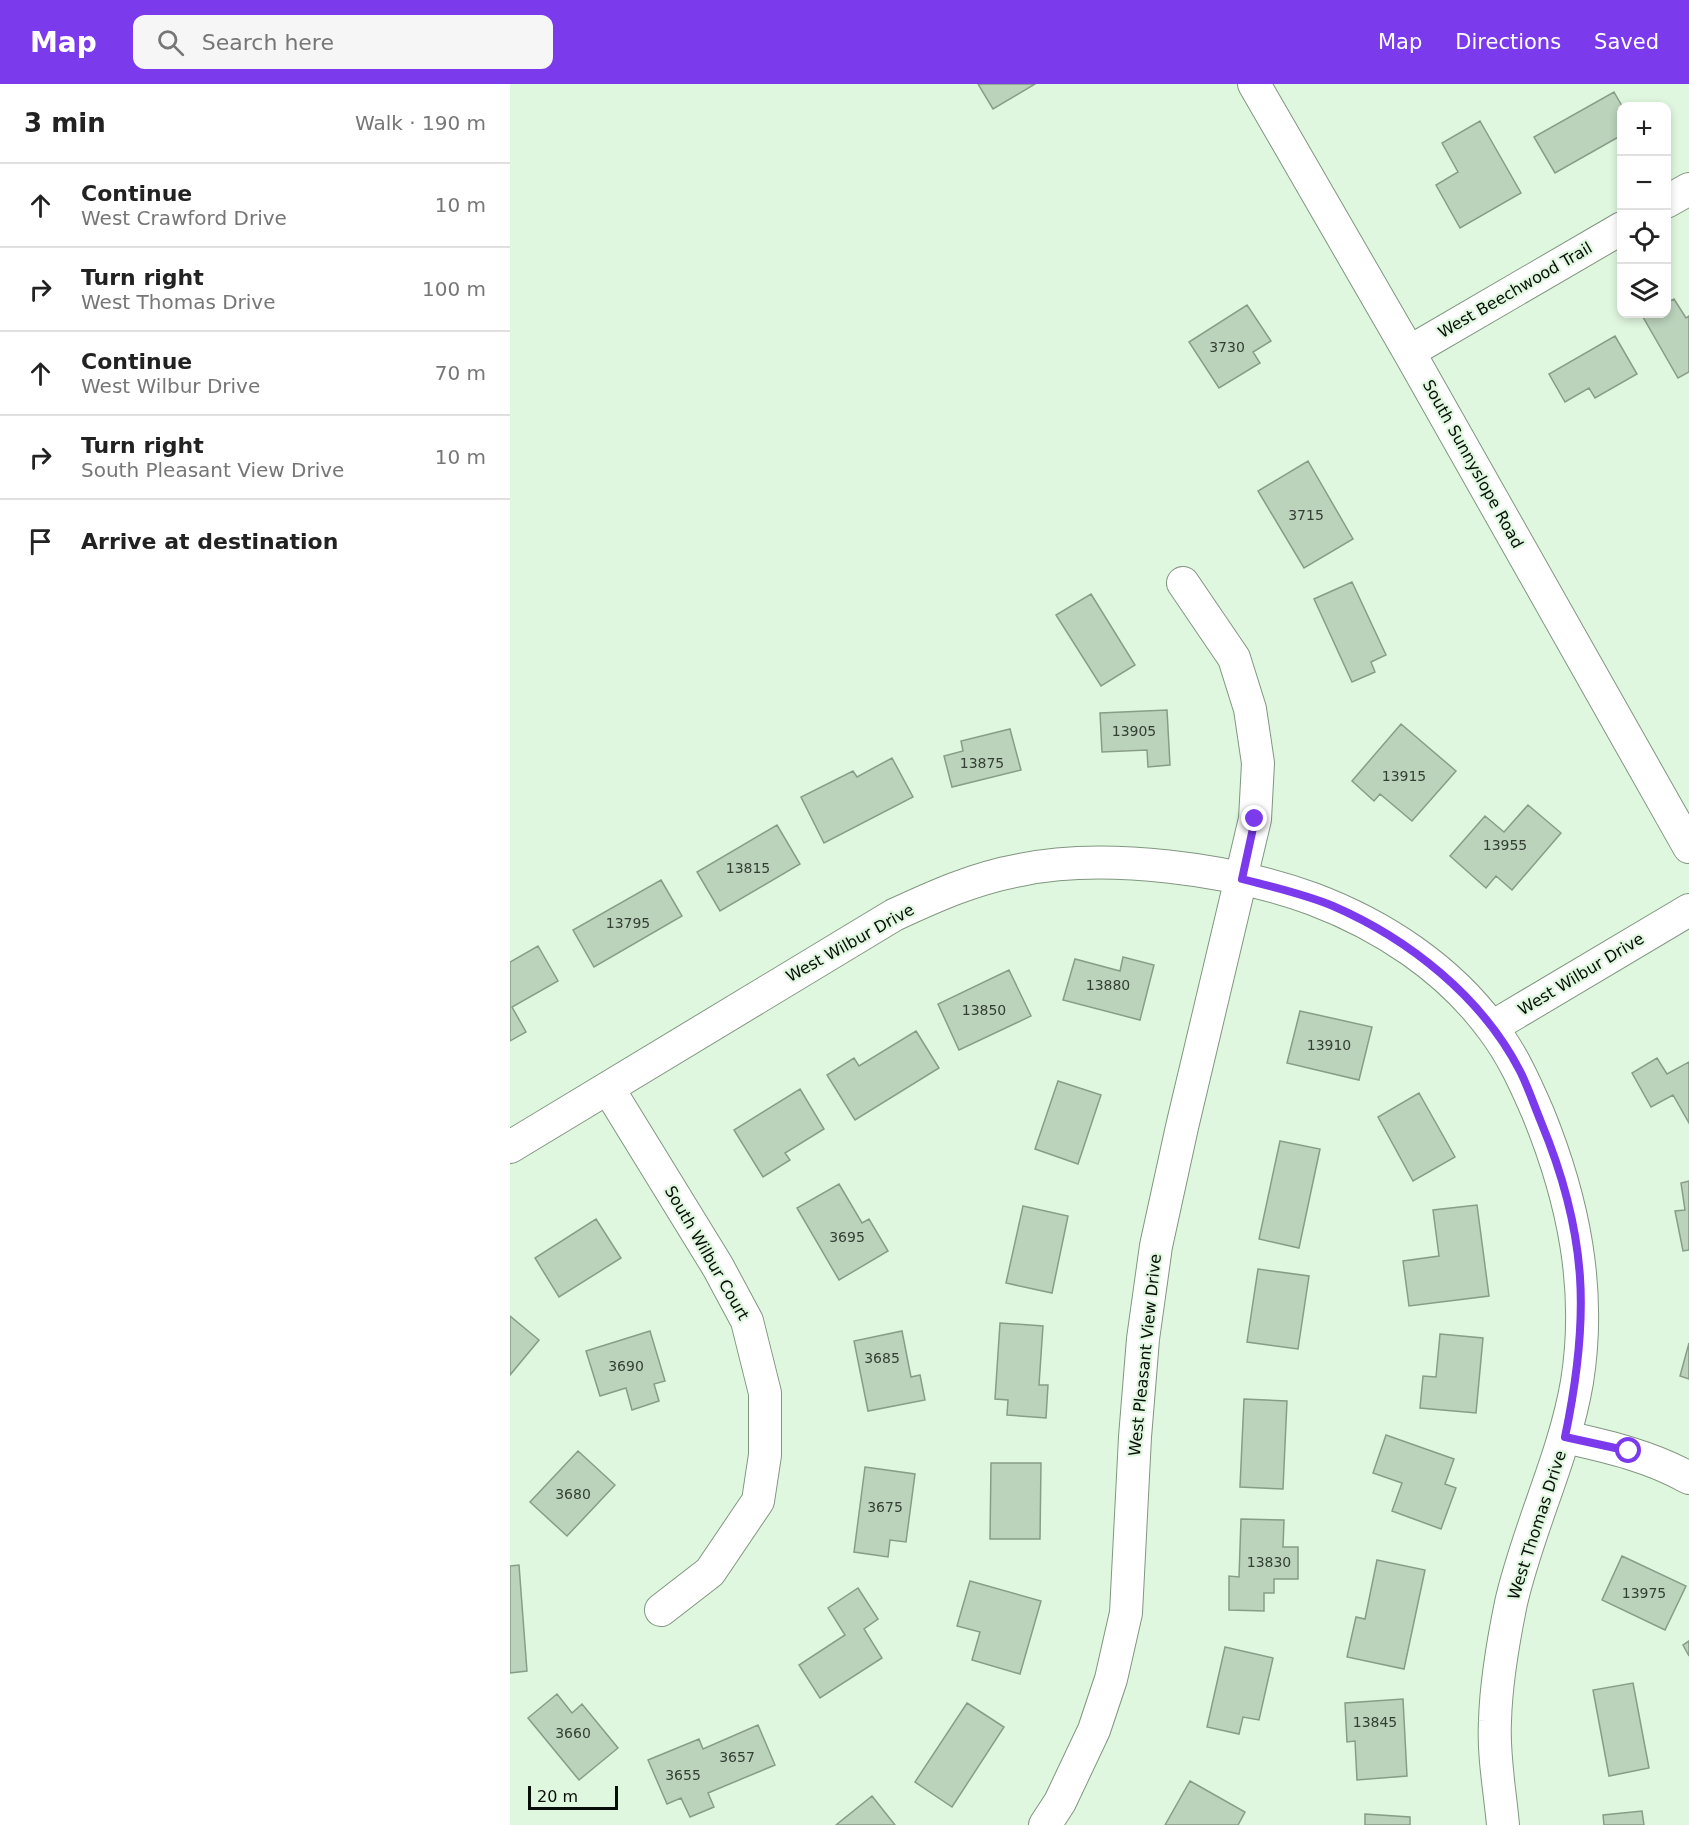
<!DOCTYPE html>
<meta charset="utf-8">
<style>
:root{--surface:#fff;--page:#f6f6f6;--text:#222;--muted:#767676;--line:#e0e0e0;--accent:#7c3aed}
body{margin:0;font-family:"DejaVu Sans",sans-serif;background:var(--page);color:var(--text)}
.controls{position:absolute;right:18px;top:18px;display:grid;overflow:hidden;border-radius:12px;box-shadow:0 3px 9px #0003}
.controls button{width:54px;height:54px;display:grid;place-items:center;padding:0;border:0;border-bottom:2px solid var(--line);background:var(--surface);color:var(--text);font:30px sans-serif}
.scale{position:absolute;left:18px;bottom:15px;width:90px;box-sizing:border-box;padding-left:6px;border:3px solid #070e07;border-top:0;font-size:16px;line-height:21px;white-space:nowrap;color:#070e07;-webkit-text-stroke:4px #e0f7df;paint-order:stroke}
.stop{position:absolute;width:18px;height:18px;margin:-14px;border:4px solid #7c3aed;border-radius:50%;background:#fff}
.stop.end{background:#7c3aed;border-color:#fff;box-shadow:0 2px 6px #0008}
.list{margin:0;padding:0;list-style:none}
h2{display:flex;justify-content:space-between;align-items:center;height:78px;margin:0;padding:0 24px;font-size:26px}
h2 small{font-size:20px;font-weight:400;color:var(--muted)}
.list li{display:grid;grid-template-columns:39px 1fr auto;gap:18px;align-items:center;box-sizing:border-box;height:84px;padding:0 24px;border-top:2px solid var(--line)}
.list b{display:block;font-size:22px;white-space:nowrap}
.list p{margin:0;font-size:20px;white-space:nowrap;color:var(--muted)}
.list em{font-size:20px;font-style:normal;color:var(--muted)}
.icon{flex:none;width:33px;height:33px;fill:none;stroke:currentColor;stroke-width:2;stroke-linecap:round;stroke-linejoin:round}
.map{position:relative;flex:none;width:1179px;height:1741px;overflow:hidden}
header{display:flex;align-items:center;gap:36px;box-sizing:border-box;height:84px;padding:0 30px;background:var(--accent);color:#fff}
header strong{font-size:28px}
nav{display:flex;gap:33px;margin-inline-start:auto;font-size:21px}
.search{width:420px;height:54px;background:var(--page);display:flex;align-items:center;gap:15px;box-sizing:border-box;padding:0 21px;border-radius:12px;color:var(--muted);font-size:22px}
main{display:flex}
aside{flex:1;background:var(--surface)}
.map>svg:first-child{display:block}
</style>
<header>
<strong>Map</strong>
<div class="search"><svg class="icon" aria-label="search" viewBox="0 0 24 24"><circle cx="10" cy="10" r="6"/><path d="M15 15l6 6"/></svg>Search here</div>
<nav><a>Map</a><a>Directions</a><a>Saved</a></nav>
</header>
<main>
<aside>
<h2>3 min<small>Walk · 190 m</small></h2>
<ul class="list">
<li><svg class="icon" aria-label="ahead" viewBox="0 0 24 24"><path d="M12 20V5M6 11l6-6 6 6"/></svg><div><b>Continue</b><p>West Crawford Drive</p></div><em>10 m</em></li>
<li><svg class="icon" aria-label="right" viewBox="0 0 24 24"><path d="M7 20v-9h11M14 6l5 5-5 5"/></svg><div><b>Turn right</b><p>West Thomas Drive</p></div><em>100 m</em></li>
<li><svg class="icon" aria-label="ahead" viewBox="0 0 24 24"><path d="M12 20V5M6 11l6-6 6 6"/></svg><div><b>Continue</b><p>West Wilbur Drive</p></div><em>70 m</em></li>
<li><svg class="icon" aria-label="right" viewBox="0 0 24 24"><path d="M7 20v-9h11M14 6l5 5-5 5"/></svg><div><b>Turn right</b><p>South Pleasant View Drive</p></div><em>10 m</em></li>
<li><svg class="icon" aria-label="arrive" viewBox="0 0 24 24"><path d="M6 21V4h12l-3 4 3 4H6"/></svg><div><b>Arrive at destination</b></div></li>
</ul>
</aside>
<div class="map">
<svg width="1179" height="1741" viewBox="0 0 1179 1741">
<rect width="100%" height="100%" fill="#e0f7df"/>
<!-- building -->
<path fill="#bbd2bb" stroke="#889d87" stroke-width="1.5" d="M468,0H525L483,25Z
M1104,8L1112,22V51L1045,89L1024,53Z
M970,37L1011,109L950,144L926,101L948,88L932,59Z
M1164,215L1176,234L1179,232V288L1168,294L1133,233L1139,230H1156V219Z
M737,221L761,257L743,268L750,279L709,304L679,258Z
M1105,252L1127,290L1085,314L1079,304L1055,318L1039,290Z
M798,377L843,455L794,484L748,407Z
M842,498L876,571L861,578L865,588L842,598L804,515Z
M581,510L625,581L591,602L546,531Z
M657,626L660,681L638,683L637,666L592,668L590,629Z
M891,640L946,687L902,737L870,710L864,717L842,697Z
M500,645L511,686L442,703L434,672L453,667L451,657Z
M382,674L403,713L314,759L291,713L343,687L347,693Z
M1018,721L1051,749L1002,806L986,792L976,804L940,772L975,732L994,748Z
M267,741L290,780L210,827L187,788Z
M151,796L172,832L84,883L63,846Z
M28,862L48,897L2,923L16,948L0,957V878Z
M613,873L644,881L630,936L553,916L565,875L610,887Z
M499,886L521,932L449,966L428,920Z
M790,927L862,943L849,996L777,979Z
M406,947L429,984L345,1036L317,991L344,974L349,982Z
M1147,974L1157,990L1179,978V1039L1163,1011L1141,1023L1122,989Z
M548,997L591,1011L568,1080L525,1065Z
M290,1005L314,1045L275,1069L280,1076L253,1093L224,1046Z
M909,1009L945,1073L903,1097L868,1033Z
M770,1057L810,1065L789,1164L749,1155Z
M1179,1097V1166L1173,1167L1165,1127L1175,1126L1171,1099Z
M329,1100L352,1139L359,1135L378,1167L329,1196L287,1124Z
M967,1121L979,1212L899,1222L893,1177L929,1172L923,1126Z
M513,1122L558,1132L542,1209L496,1199Z
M86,1135L111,1174L49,1213L25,1174Z
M748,1185L799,1192L788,1265L737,1258Z
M0,1232L29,1256L0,1291Z
M490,1239L533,1242L529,1301H538L536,1334L497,1331L498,1316L485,1315Z
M140,1247L155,1297L144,1300L149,1317L122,1326L116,1304L90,1312L76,1267Z
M392,1247L401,1293L410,1291L415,1316L358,1327L344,1257Z
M930,1250L973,1254L966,1329L910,1324L913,1292L926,1293Z
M1179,1259V1295L1170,1292Z
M734,1315L777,1317L773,1405L730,1403Z
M876,1351L944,1375L935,1400L946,1404L931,1445L882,1427L892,1399L863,1389Z
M68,1367L105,1401L57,1452L20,1418Z
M481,1379H531L530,1455H480Z
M355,1383L405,1390L396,1458L380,1456L378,1473L344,1468Z
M731,1435L774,1436L773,1463H788V1495H764V1509H754V1527L719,1526V1492L729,1493Z
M1112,1472L1176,1502L1155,1546L1092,1516Z
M867,1476L915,1486L894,1585L837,1573L846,1533L855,1535Z
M9,1481L17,1587L0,1589V1482Z
M460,1497L531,1517L510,1590L462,1576L470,1548L447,1542Z
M348,1504L368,1535L354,1545L372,1574L310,1614L289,1581L335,1551L318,1524Z
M1179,1557V1572L1173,1561Z
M715,1563L763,1574L749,1636L733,1633L729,1650L697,1643Z
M1123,1599L1139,1684L1099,1692L1083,1606Z
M47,1610L62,1629L72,1620L108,1664L69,1696L18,1634Z
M893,1615L897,1692L847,1696L845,1657L837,1658L835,1619Z
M457,1619L494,1643L442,1723L405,1698Z
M248,1641L265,1681L198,1709L204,1723L180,1733L171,1714L157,1720L138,1676L189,1655L193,1665Z
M680,1697L735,1728L728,1741H655Z
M362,1712L385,1741H326Z
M1132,1727L1134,1741H1094L1093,1731Z
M855,1730L900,1733V1741H855Z"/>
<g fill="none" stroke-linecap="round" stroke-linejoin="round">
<!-- minor casing -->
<g stroke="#819680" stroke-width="34">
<path id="minor" d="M744,0L899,268L1179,763
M1156,118L1179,105
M899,268L1112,144
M982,943L1179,826
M98,1004L208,1183L237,1237L255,1309V1371L248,1417L200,1488L151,1526
M0,1063L384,831C425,812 465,794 510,786C595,768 722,785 803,815C872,841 938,884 982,944C1002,970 1015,999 1028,1029C1063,1115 1082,1204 1067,1298C1054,1374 1018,1444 1001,1519C993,1558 986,1598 985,1637C983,1671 990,1707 993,1741
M1055,1353C1099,1363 1140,1372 1179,1394
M535,1741L550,1718L584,1646L601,1595L616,1529L625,1353L633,1255L646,1162L672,1043L745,735L748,679L740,625L724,574L673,499"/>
</g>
<!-- minor -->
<use href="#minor" stroke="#fff" stroke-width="32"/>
</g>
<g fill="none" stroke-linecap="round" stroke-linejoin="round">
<!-- route -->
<path stroke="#7c3aed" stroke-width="8" d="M745,735L732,795C763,803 794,810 823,822C899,855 972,913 1010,987C1018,1003 1024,1021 1031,1038C1078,1151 1080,1234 1055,1353L1119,1367"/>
</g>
<g text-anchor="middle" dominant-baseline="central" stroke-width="4.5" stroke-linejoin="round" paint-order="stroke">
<!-- number labels -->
<g font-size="14" fill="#343f34">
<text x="717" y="263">3730</text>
<text x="796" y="431">3715</text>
<text x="624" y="647">13905</text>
<text x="472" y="679">13875</text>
<text x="894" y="692">13915</text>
<text x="995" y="761">13955</text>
<text x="238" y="784">13815</text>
<text x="118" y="839">13795</text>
<text x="598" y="901">13880</text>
<text x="474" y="926">13850</text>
<text x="819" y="961">13910</text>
<text x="337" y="1153">3695</text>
<text x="372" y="1274">3685</text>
<text x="116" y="1282">3690</text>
<text x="63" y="1410">3680</text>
<text x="375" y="1423">3675</text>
<text x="759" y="1478">13830</text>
<text x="1134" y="1509">13975</text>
<text x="865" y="1638">13845</text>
<text x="63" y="1649">3660</text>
<text x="227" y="1673">3657</text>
<text x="173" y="1691">3655</text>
</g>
<!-- street labels -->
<g font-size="16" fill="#070e07" stroke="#e0f7df">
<text transform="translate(1005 206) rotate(-30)">West Beechwood Trail</text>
<text transform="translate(963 380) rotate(61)">South Sunnyslope Road</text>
<text transform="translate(340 859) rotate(-29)">West Wilbur Drive</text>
<text transform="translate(1071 890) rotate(-31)">West Wilbur Drive</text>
<text transform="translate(197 1169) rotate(60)">South Wilbur Court</text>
<text transform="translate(635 1271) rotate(-84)">West Pleasant View Drive</text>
<text transform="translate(1027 1441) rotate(-72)">West Thomas Drive</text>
</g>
</g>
</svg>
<div class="controls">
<button>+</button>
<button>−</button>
<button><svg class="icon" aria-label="locate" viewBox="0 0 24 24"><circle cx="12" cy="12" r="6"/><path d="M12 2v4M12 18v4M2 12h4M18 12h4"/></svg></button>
<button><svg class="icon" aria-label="layers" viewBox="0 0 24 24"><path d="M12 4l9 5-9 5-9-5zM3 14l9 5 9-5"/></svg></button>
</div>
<div class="scale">20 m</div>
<div class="stop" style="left:1119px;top:1367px"></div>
<div class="stop end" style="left:745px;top:735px"></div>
</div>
</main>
